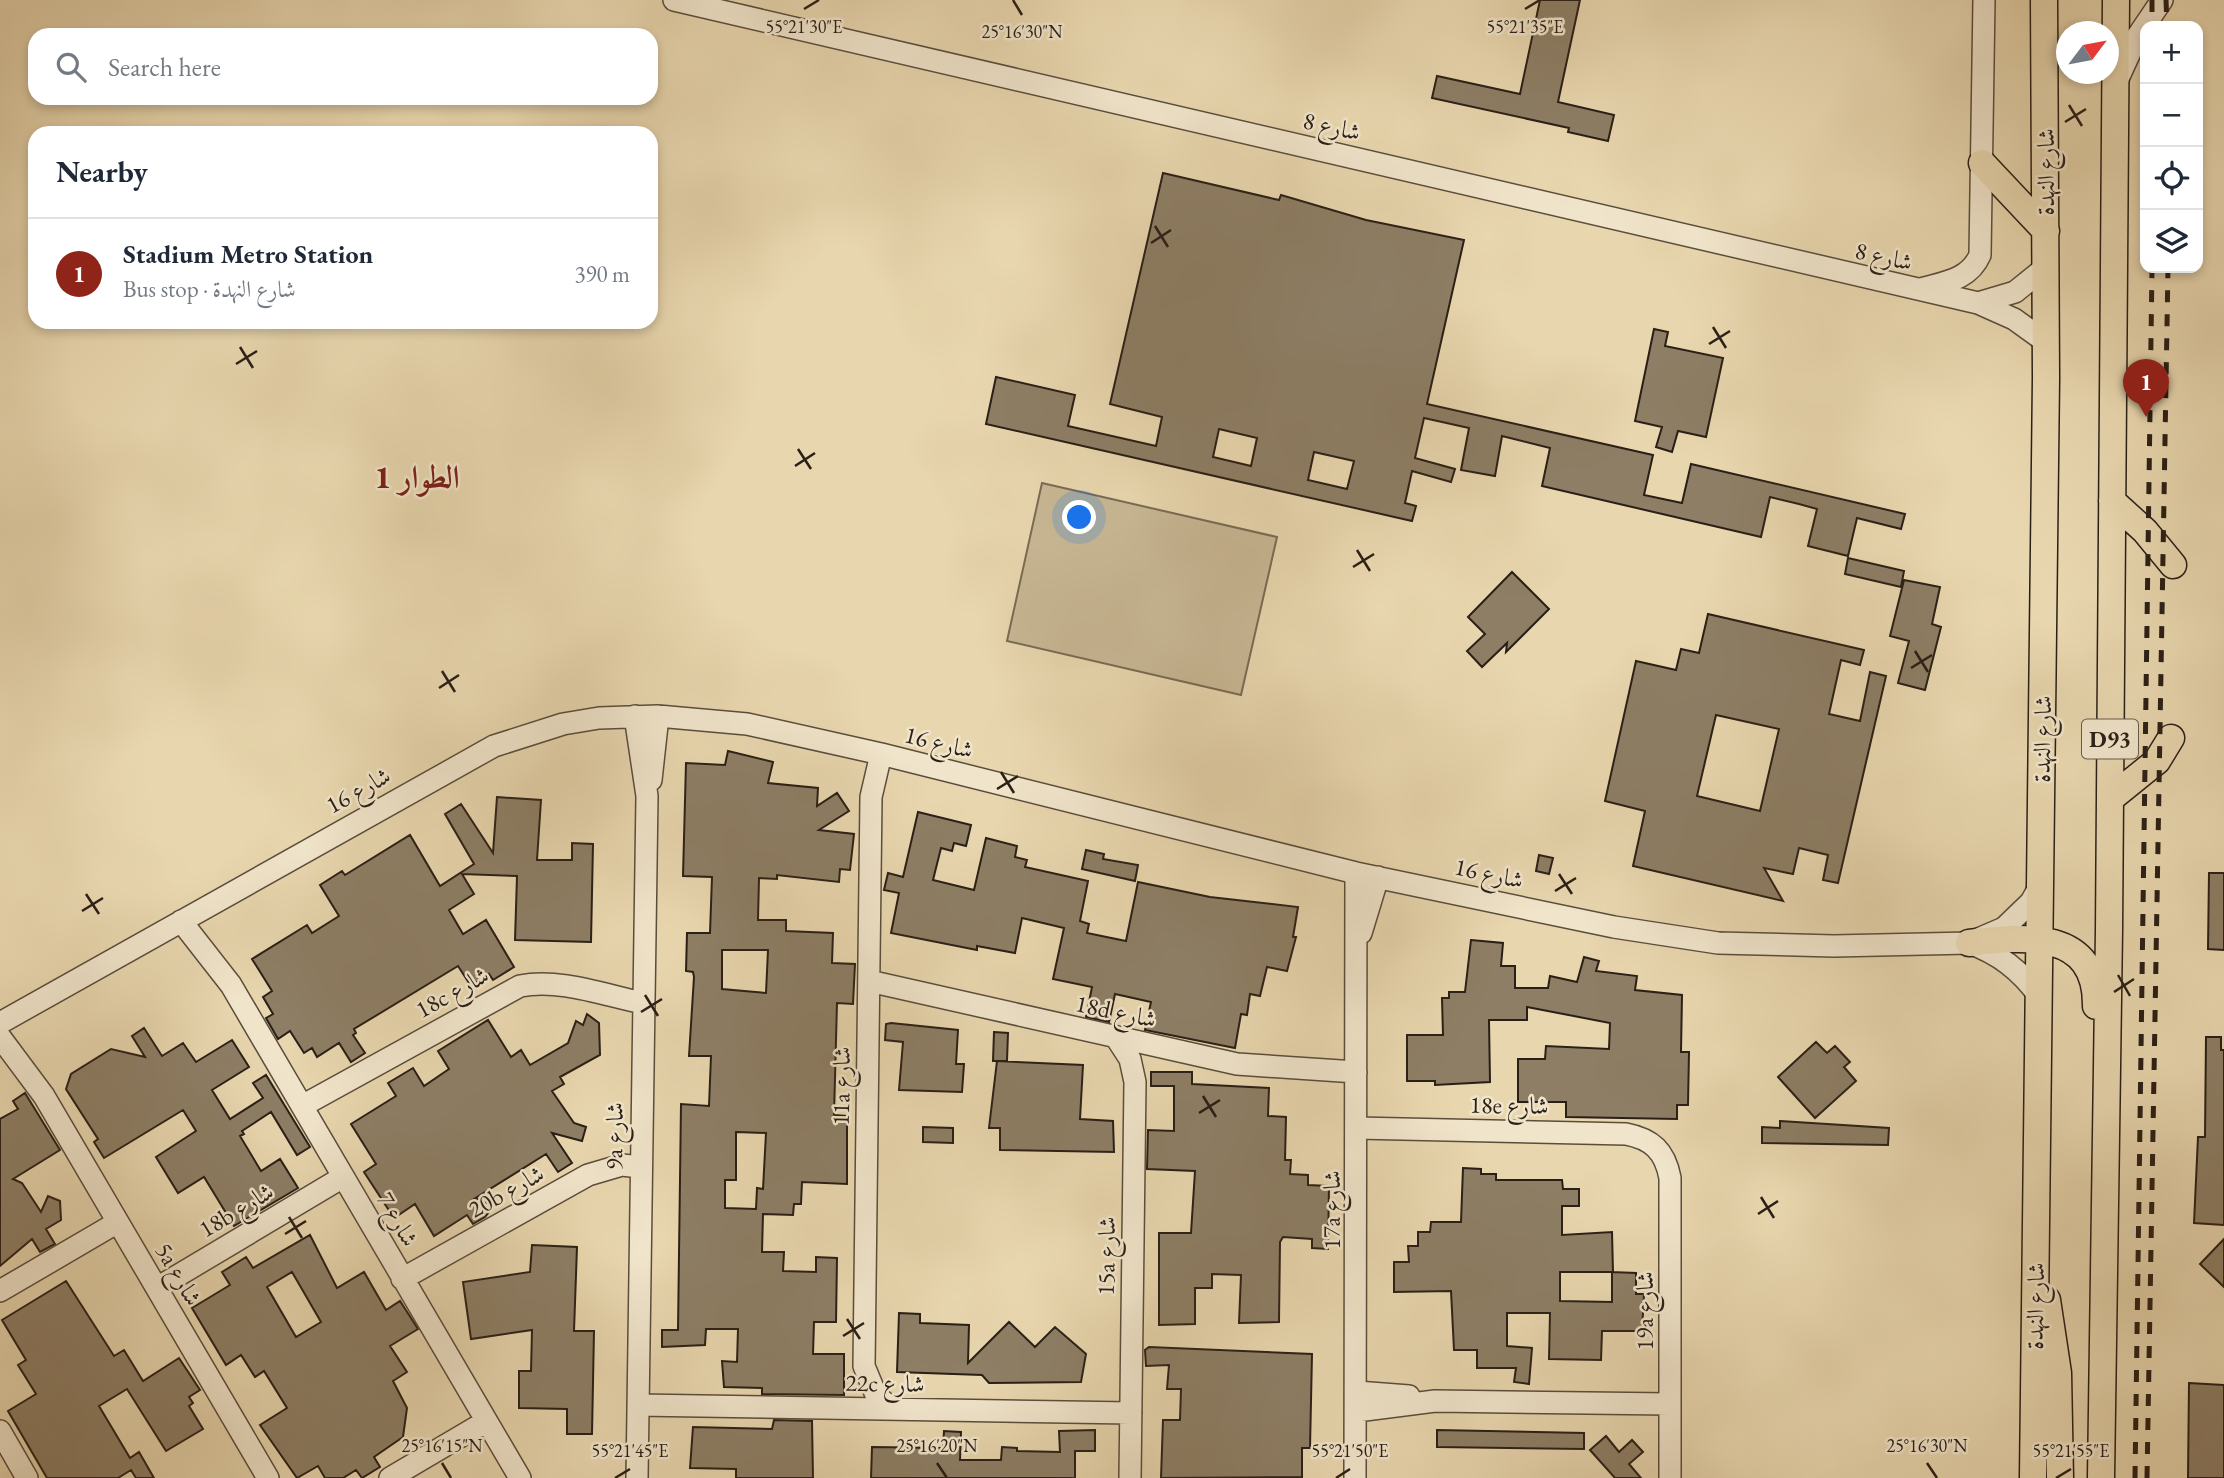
<!DOCTYPE html>
<meta charset="utf-8">
<style>
:root{--surface:#fff;--page:#f6f6f7;--text:#1f2937;--muted:#747a83;--line:#e0e1e3;--accent:#8f2418}
body{margin:0;font-family:"EB Garamond",Amiri,serif;background:var(--page);color:var(--text)}
.controls{position:absolute;right:21px;top:21px;display:grid;overflow:hidden;border-radius:14px;box-shadow:0 4px 10px #0003}
.controls button{width:63px;height:63px;display:grid;place-items:center;padding:0;border:0;border-bottom:2px solid var(--line);background:var(--surface);color:var(--text);font:35px sans-serif}
.compass{position:absolute;left:2056px;top:21px;width:63px;height:63px;border-radius:50%;background:var(--surface);box-shadow:0 4px 10px #0003;rotate:58deg}
.you{position:absolute;left:1080px;top:518px;width:24px;height:24px;margin:-18px;border:5px solid #fff;border-radius:50%;background:#1a73e8;box-shadow:0 0 0 10px #1a73e833}
.badge{display:grid;place-items:center;width:46px;height:46px;border-radius:50%;background:var(--accent);color:#fff;font-size:23px;font-weight:700}
.pin{position:absolute;translate:-50% -58px;filter:drop-shadow(0 2px 4px #0008)}
.pin::after{content:'';position:absolute;top:37px;width:24px;height:21px;background:inherit;clip-path:polygon(0 0,100% 0,50% 100%)}
.list{margin:0;padding:0;list-style:none}
h2{display:flex;justify-content:space-between;align-items:center;height:91px;margin:0;padding:0 28px;font-size:30px}
h2 small{font-size:23px;font-weight:400;color:var(--muted)}
.list li{display:grid;grid-template-columns:46px 1fr auto;gap:21px;align-items:center;box-sizing:border-box;height:112px;padding:0 28px;border-top:2px solid var(--line)}
.list b{display:block;font-size:26px;white-space:nowrap}
.list p{margin:0;font-size:23px;white-space:nowrap;color:var(--muted)}
.list em{font-size:23px;font-style:normal;color:var(--muted)}
.icon{flex:none;width:38px;height:38px;fill:none;stroke:currentColor;stroke-width:2;stroke-linecap:round;stroke-linejoin:round}
.map{position:relative;flex:none;width:2224px;height:1478px;overflow:hidden}
.search{position:absolute;background:var(--surface);box-shadow:0 4px 10px #0003;left:28px;top:28px;width:630px;height:77px;display:flex;align-items:center;gap:18px;box-sizing:border-box;padding:0 24px;border-radius:21px;color:var(--muted);font-size:26px}
.panel{position:absolute;background:var(--surface);box-shadow:0 4px 10px #0003;left:28px;top:126px;width:630px;height:203px;border-radius:21px}
.map>svg:first-child{display:block}
</style>
<div class="map">
<svg width="2224" height="1478" viewBox="0 0 2224 1478">
<rect width="100%" height="100%" fill="#e8d6ae"/>
<filter id="stains"><feTurbulence type="fractalNoise" baseFrequency=".00286" numOctaves="4"/><feColorMatrix values="0 0 0 0 .2 0 0 0 0 .09 0 0 0 0 .02 0 0 0 .5 -.17"/></filter>
<radialGradient id="worn" r=".72"><stop offset=".6" stop-color="#630" stop-opacity="0"/><stop offset="1" stop-color="#630" stop-opacity=".3"/></radialGradient>
<!-- green -->
<path fill="#c8b794" stroke="#796b55" stroke-width="2" d="M1042,483L1277,537L1241,695L1007,641Z"/>
<!-- building -->
<path fill="#8d7e65" stroke="#2a1f16" stroke-width="2" fill-rule="evenodd" d="M1540,0H1580L1558,102L1614,115L1608,141L1568,132L1569,128L1432,98L1437,76L1520,94Z
M1163,173L1279,200L1281,195L1366,220L1464,240L1427,404L1653,455L1644,495L1682,503L1691,464L1905,514L1901,529L1857,518L1848,556L1808,546L1817,509L1799,504L1770,497L1761,537L1542,486L1550,448L1502,436L1495,476L1461,470L1469,428L1424,418L1415,458L1455,469L1451,482L1412,471L1405,503L1416,506L1412,521L986,424L996,377L1075,395L1068,426L1156,446L1162,417L1110,404ZM1219,429L1257,438L1251,466L1213,457ZM1314,452L1354,461L1347,489L1308,480Z
M1654,329L1668,332L1665,346L1723,358L1706,437L1678,431L1672,452L1656,447L1662,427L1635,421Z
M1848,558L1904,571L1901,587L1845,574Z
M1512,572L1549,609L1506,652L1507,643L1482,667L1467,651L1485,634L1468,617Z
M1904,580L1940,587L1932,624L1941,627L1925,690L1898,683L1909,641L1890,636Z
M1708,614L1864,650L1860,665L1841,660L1829,714L1860,721L1870,672L1886,676L1838,883L1823,880L1828,855L1799,848L1793,874L1764,868L1783,901L1633,866L1645,811L1605,801L1636,661L1676,670L1681,649L1699,653ZM1716,715L1779,729L1760,811L1697,796Z
M728,751L773,762L768,783L818,788L817,806L837,793L849,811L819,830L854,834L850,870L840,869L839,882L777,875V879L759,878L758,920H786V931L833,933L832,963L855,964L853,1004L837,1003L834,1115L847,1116V1184L802,1182L801,1204H794L793,1215L763,1214L762,1252H784L783,1271L816,1272V1257L837,1258L836,1322H814L813,1354H844V1395L762,1394V1388L724,1387L722,1361L737,1362L738,1329H706L705,1345L662,1347V1330H678L681,1104L709,1106L711,1056H689L694,977L693,972L686,971L687,933H710L712,877L683,876L686,763L725,765ZM722,950H768L766,993L722,989ZM736,1132L766,1133L763,1189L757,1188L756,1209L725,1208V1180H736Z
M497,797L541,800L537,860H572V843L593,844L591,942L515,940L517,876L462,874L474,894L449,910L463,934L486,920L514,967L493,980L489,974L471,986L458,966L354,1029L356,1033L353,1035L365,1053L351,1062L339,1043L317,1057L312,1048L304,1053L290,1031L278,1039L266,1018L273,1014L263,997L272,991L252,959L307,925L312,933L339,916L320,885L342,871L345,875L410,835L440,886L474,864L445,814L461,804L493,853Z
M918,812L971,825L966,846L954,843L952,851L941,848L933,880L974,890L986,838L1017,846L1015,857L1027,860L1025,867L1088,881L1080,921L1089,924L1087,933L1126,941L1138,882L1210,897L1298,907L1293,937H1296L1287,971L1267,967L1260,996L1250,994L1247,1015L1241,1014L1235,1048L1145,1030L1151,1002L1115,994L1109,1022L1086,1017L1092,987L1053,979L1064,928L1022,918L1015,953L977,946V950L891,933L899,893L884,890L888,873L903,877Z
M1086,850L1104,854L1103,859L1138,865L1135,881L1082,869Z
M1539,855L1553,858L1549,874L1536,871Z
M2209,873H2224V950L2208,949Z
M1471,940L1503,943L1501,966H1515V988H1548L1550,976L1577,982L1584,957L1599,961L1596,971L1637,976L1635,990L1682,995L1681,1052H1689L1688,1105H1677V1119L1566,1117V1102H1518V1059H1545L1546,1046L1609,1049L1610,1023L1527,1007V1020H1489L1490,1082L1435,1085V1081H1407V1035H1443L1442,998H1449V992H1465Z
M587,1014L599,1023L600,1055L560,1077L564,1084L552,1091L574,1123L586,1127L582,1141L552,1133L572,1163L558,1172L546,1154L474,1199H492L484,1204L489,1212L485,1217L473,1224L467,1215L434,1236L415,1204L394,1218L364,1172L376,1164L351,1124L396,1096L388,1083L413,1068L424,1086L449,1069L438,1051L488,1020L511,1057L521,1050L530,1065L568,1043L576,1021L583,1025Z
M891,1023L958,1030L956,1064H964L962,1092L899,1090L903,1042L885,1040L886,1024Z
M144,1028L162,1056L183,1043L196,1062L232,1040L249,1067L212,1090L230,1119L263,1098L253,1083L266,1075L310,1147L297,1155L271,1112L242,1131L244,1134L240,1136L261,1171L280,1159L298,1188L234,1226L204,1177L178,1193L156,1157L196,1131L183,1110L104,1158L94,1142L98,1139L66,1089L71,1074L111,1049L145,1057L132,1036Z
M994,1032L1008,1033L1007,1061H993Z
M2206,1037H2221V1050H2224V1225L2194,1223L2198,1137H2205Z
M1816,1042L1827,1053L1835,1046L1850,1062L1844,1067L1856,1081L1815,1118L1778,1077Z
M997,1061L1083,1065L1080,1119L1113,1121L1114,1152L1000,1150V1128H989Z
M1151,1072H1192V1084L1269,1088L1268,1116L1286,1117L1285,1160H1291L1290,1174L1308,1175V1185L1329,1186L1328,1249L1312,1248V1239L1283,1237L1280,1242L1279,1322L1239,1323L1241,1275L1212,1274V1288H1195V1324L1159,1325V1233H1191L1195,1171L1147,1169L1148,1130L1174,1131V1086H1151Z
M25,1093L60,1150L13,1179L22,1183L41,1212L48,1196L60,1201L61,1220L46,1229L55,1244L40,1252L32,1239L0,1266V1119L18,1109L13,1101Z
M1780,1121L1889,1128L1888,1145L1762,1143V1127L1780,1128Z
M923,1127L953,1128V1143L923,1142Z
M1463,1168L1481,1169V1174H1496V1180H1562L1563,1189H1579V1206H1562V1235L1612,1232L1613,1272H1560V1301L1612,1302V1272L1636,1273V1294H1644L1642,1331H1602L1601,1360L1549,1359L1550,1313H1507V1346L1532,1348L1529,1384L1514,1382L1516,1368H1477V1350H1454L1451,1291L1394,1292V1262H1409L1408,1246H1418V1232H1430L1431,1222H1461Z
M310,1235L337,1288L364,1272L386,1310L400,1301L418,1329L390,1346L407,1372L393,1381L407,1408L403,1437L374,1457L380,1467L362,1478L356,1470L343,1478H325L318,1466L297,1478L260,1425L287,1408L264,1371L255,1377L241,1355L226,1365L192,1308L230,1285L222,1272L246,1257L253,1268ZM292,1272L321,1322L296,1337L267,1287Z
M2224,1239V1287L2200,1264Z
M532,1245L577,1247L574,1331H594L592,1434H567V1409L519,1408V1371H531L532,1330L471,1339L463,1282L530,1272Z
M66,1281L114,1356L124,1350L143,1381L179,1358L200,1390L189,1397L193,1403L189,1406L203,1429L166,1451L127,1389L99,1406L130,1458L139,1452L154,1478H136L131,1470L118,1478H47L8,1411L36,1394L18,1365L26,1360L2,1320Z
M899,1313L920,1314V1323L969,1325L968,1363L1009,1322L1035,1347L1055,1327L1086,1354L1081,1382L989,1383L982,1375L897,1372Z
M1149,1347L1312,1354L1310,1448H1302V1477L1161,1478L1163,1420H1180L1181,1389H1167L1169,1365L1146,1366L1145,1350Z
M2189,1383L2224,1385V1478H2188Z
M774,1420L812,1421L813,1478H736V1469L690,1468L693,1427L772,1429Z
M1095,1430V1451H1075V1478H871L872,1447L943,1448L944,1431L961,1432L960,1460H1001L1002,1447L1017,1448V1451L1060,1452L1059,1431Z
M1437,1430L1584,1433V1449L1437,1447Z
M1606,1436L1619,1452L1632,1440L1643,1452L1629,1464L1641,1478H1615L1590,1450Z"/>
<g fill="none" stroke-linecap="round" stroke-linejoin="round">
<!-- minor casing -->
<g stroke="#5a4d3c" stroke-width="24">
<path id="minor" d="M674,0L1978,303L2014,319L2046,342
M2117,81L2137,37L2162,0
M1921,289C1945,282 1969,280 1980,255L1984,0
M1978,303L2015,292L2046,267
M635,716L647,796L637,1478
M881,754L871,797L864,1366L876,1395L892,1409
M651,780L658,716
M181,921L231,985L520,1478
M1361,933L1378,877
M1969,943C1999,954 2020,970 2039,996
M869,981L1237,1064L1356,1072
M0,1023L494,746L563,724L599,718L658,716L747,724L881,754L1356,873L1614,927L1718,943L1834,946L1969,943L2004,928L2031,902L2040,886
M0,1037L44,1096L268,1478
M1117,1039L1130,1059L1135,1082L1130,1478
M302,1106L520,986C559,978 604,995 643,1003
M1357,1128L1626,1134C1652,1139 1665,1151 1670,1178V1478
M402,1279L588,1175L622,1165L640,1167
M157,1288L343,1177
M0,1291L118,1222
M1357,1392L1409,1396
M638,1405L1131,1413
M1357,1411L1435,1401L1670,1404
M0,1431L27,1478
M390,1478L485,1422
M1355,1478L1356,873"/>
</g>
<!-- major casing -->
<g stroke="#2a1f16" stroke-width="29">
<path id="major" d="M1982,163L2046,231
M2112,501L2145,531L2173,565
M2110,799L2157,761L2171,738
M1969,943C2024,936 2097,929 2096,1006
M2047,1300L2058,1373L2060,1478
M2033,1478L2046,378L2044,0
M2101,1478L2109,930L2116,0"/>
</g>
<!-- minor -->
<use href="#minor" stroke="#f0e4ca" stroke-width="21"/>
<!-- major -->
<use href="#major" stroke="#e8d6ae" stroke-width="26"/>
<!-- rail -->
<path stroke="#2a1f16" stroke-width="5" stroke-dasharray="12 12" stroke-linecap="butt" d="M2152,0V26
M2166,0L2167,26
M2135,1478L2152,268
M2147,1478L2168,268"/>
</g>
<!-- ticks -->
<path fill="none" stroke="#2a1f16" stroke-width="2.5" d="M1013,0L1022,15M804,9L819,0M1525,9L1540,0M2069,105L2082,126M2065,122L2086,109M1155,226L1168,247M1151,243L1171,230M1713,327L1726,348M1709,344L1730,331M240,347L253,368M236,364L257,351M798,449L811,469M795,466L815,453M1357,550L1370,571M1353,567L1374,554M1915,651L1928,672M1911,668L1932,655M442,671L455,692M439,688L459,675M1001,772L1014,793M997,789L1018,776M1559,874L1572,894M1555,891L1576,878M86,894L99,914M82,911L103,898M2118,975L2130,996M2114,992L2134,979M645,995L658,1016M641,1012L662,999M1203,1096L1216,1117M1199,1113L1220,1100M1761,1197L1774,1218M1758,1214L1778,1201M289,1217L302,1238M285,1234L306,1221M847,1319L860,1339M843,1336L864,1323M442,1463L451,1478M937,1463L947,1478M1927,1463L1937,1478M615,1478L630,1469M1336,1478L1350,1469M2056,1478L2071,1469"/>
<g text-anchor="middle" dominant-baseline="central" stroke-width="5" stroke-linejoin="round" paint-order="stroke">
<!-- shield labels -->
<rect fill="#f0e4ca" stroke="#655a4c" stroke-width="2" x="2082" y="719.5" width="56" height="39" rx="5"/>
<g font-size="23" font-weight="bold" fill="#2a1f16">
<text x="2110" y="739">D93</text>
</g>
<!-- street labels -->
<g font-size="24" fill="#2a1f16" stroke="#f0e4ca">
<text transform="translate(1332 126) rotate(13)">شارع 8</text>
<text transform="translate(2045 172) rotate(-90)">شارع النهدة</text>
<text transform="translate(1884 256) rotate(13)">شارع 8</text>
<text transform="translate(2042 739) rotate(-89)">شارع النهدة</text>
<text transform="translate(939 742) rotate(14)">شارع 16</text>
<text transform="translate(358 790) rotate(-29)">شارع 16</text>
<text transform="translate(1489 873) rotate(12)">شارع 16</text>
<text transform="translate(452 992) rotate(-29)">18c شارع</text>
<text transform="translate(1116 1011) rotate(12)">18d شارع</text>
<text transform="translate(841 1086) rotate(-89)">11a شارع</text>
<text transform="translate(1509 1105) rotate(1)">18e شارع</text>
<text transform="translate(614 1136) rotate(-89)">9a شارع</text>
<text transform="translate(506 1191) rotate(-29)">20b شارع</text>
<text transform="translate(236 1210) rotate(-31)">18b شارع</text>
<text transform="translate(1331 1210) rotate(-90)">17a شارع</text>
<text transform="translate(398 1219) rotate(60)">شارع 7</text>
<text transform="translate(1106 1256) rotate(-89)">15a شارع</text>
<text transform="translate(179 1274) rotate(60)">5a شارع</text>
<text transform="translate(2035 1306) rotate(-89)">شارع النهدة</text>
<text transform="translate(1644 1311) rotate(-90)">19a شارع</text>
<text transform="translate(885 1383) rotate(1)">22c شارع</text>
</g>
<!-- district labels -->
<g font-size="32" font-weight="bold" fill="#7a1f14" stroke="#f0e4ca">
<text x="417" y="477">الطوار 1</text>
</g>
</g>
<g font-size="18" text-anchor="middle" fill="#2a1f16" stroke="#f0e4ca" stroke-width="5" stroke-linejoin="round" paint-order="stroke">
<text x="1525" y="33">55°21'35"E</text>
<text x="804" y="33">55°21'30"E</text>
<text x="1022" y="38">25°16'30"N</text>
<text x="442" y="1452">25°16'15"N</text>
<text x="937" y="1452">25°16'20"N</text>
<text x="1927" y="1452">25°16'30"N</text>
<text x="630" y="1457">55°21'45"E</text>
<text x="1350" y="1457">55°21'50"E</text>
<text x="2071" y="1457">55°21'55"E</text>
</g>
<rect width="100%" height="100%" filter="url(#stains)"/>
<rect width="100%" height="100%" fill="url(#worn)"/>
</svg>
<div class="controls">
<button>+</button>
<button>−</button>
<button><svg class="icon" aria-label="locate" viewBox="0 0 24 24"><circle cx="12" cy="12" r="6"/><path d="M12 2v4M12 18v4M2 12h4M18 12h4"/></svg></button>
<button><svg class="icon" aria-label="layers" viewBox="0 0 24 24"><path d="M12 4l9 5-9 5-9-5zM3 14l9 5 9-5"/></svg></button>
</div>
<svg class="compass" viewBox="-18 -18 36 36"><path d="M0-13l5 13h-10z" fill="#e53935"/><path d="M0 13l5-13h-10z" fill="#747a83"/></svg>
<div class="you"></div>
<div class="pin badge" style="left:2146px;top:417px">1</div>
<div class="search"><svg class="icon" aria-label="search" viewBox="0 0 24 24"><circle cx="10" cy="10" r="6"/><path d="M15 15l6 6"/></svg>Search here</div>
<section class="panel">
<h2>Nearby<small></small></h2>
<ul class="list">
<li><span class="badge">1</span><div><b>Stadium Metro Station</b><p>Bus stop · شارع النهدة</p></div><em>390 m</em></li>
</ul>
</section>
</div>
